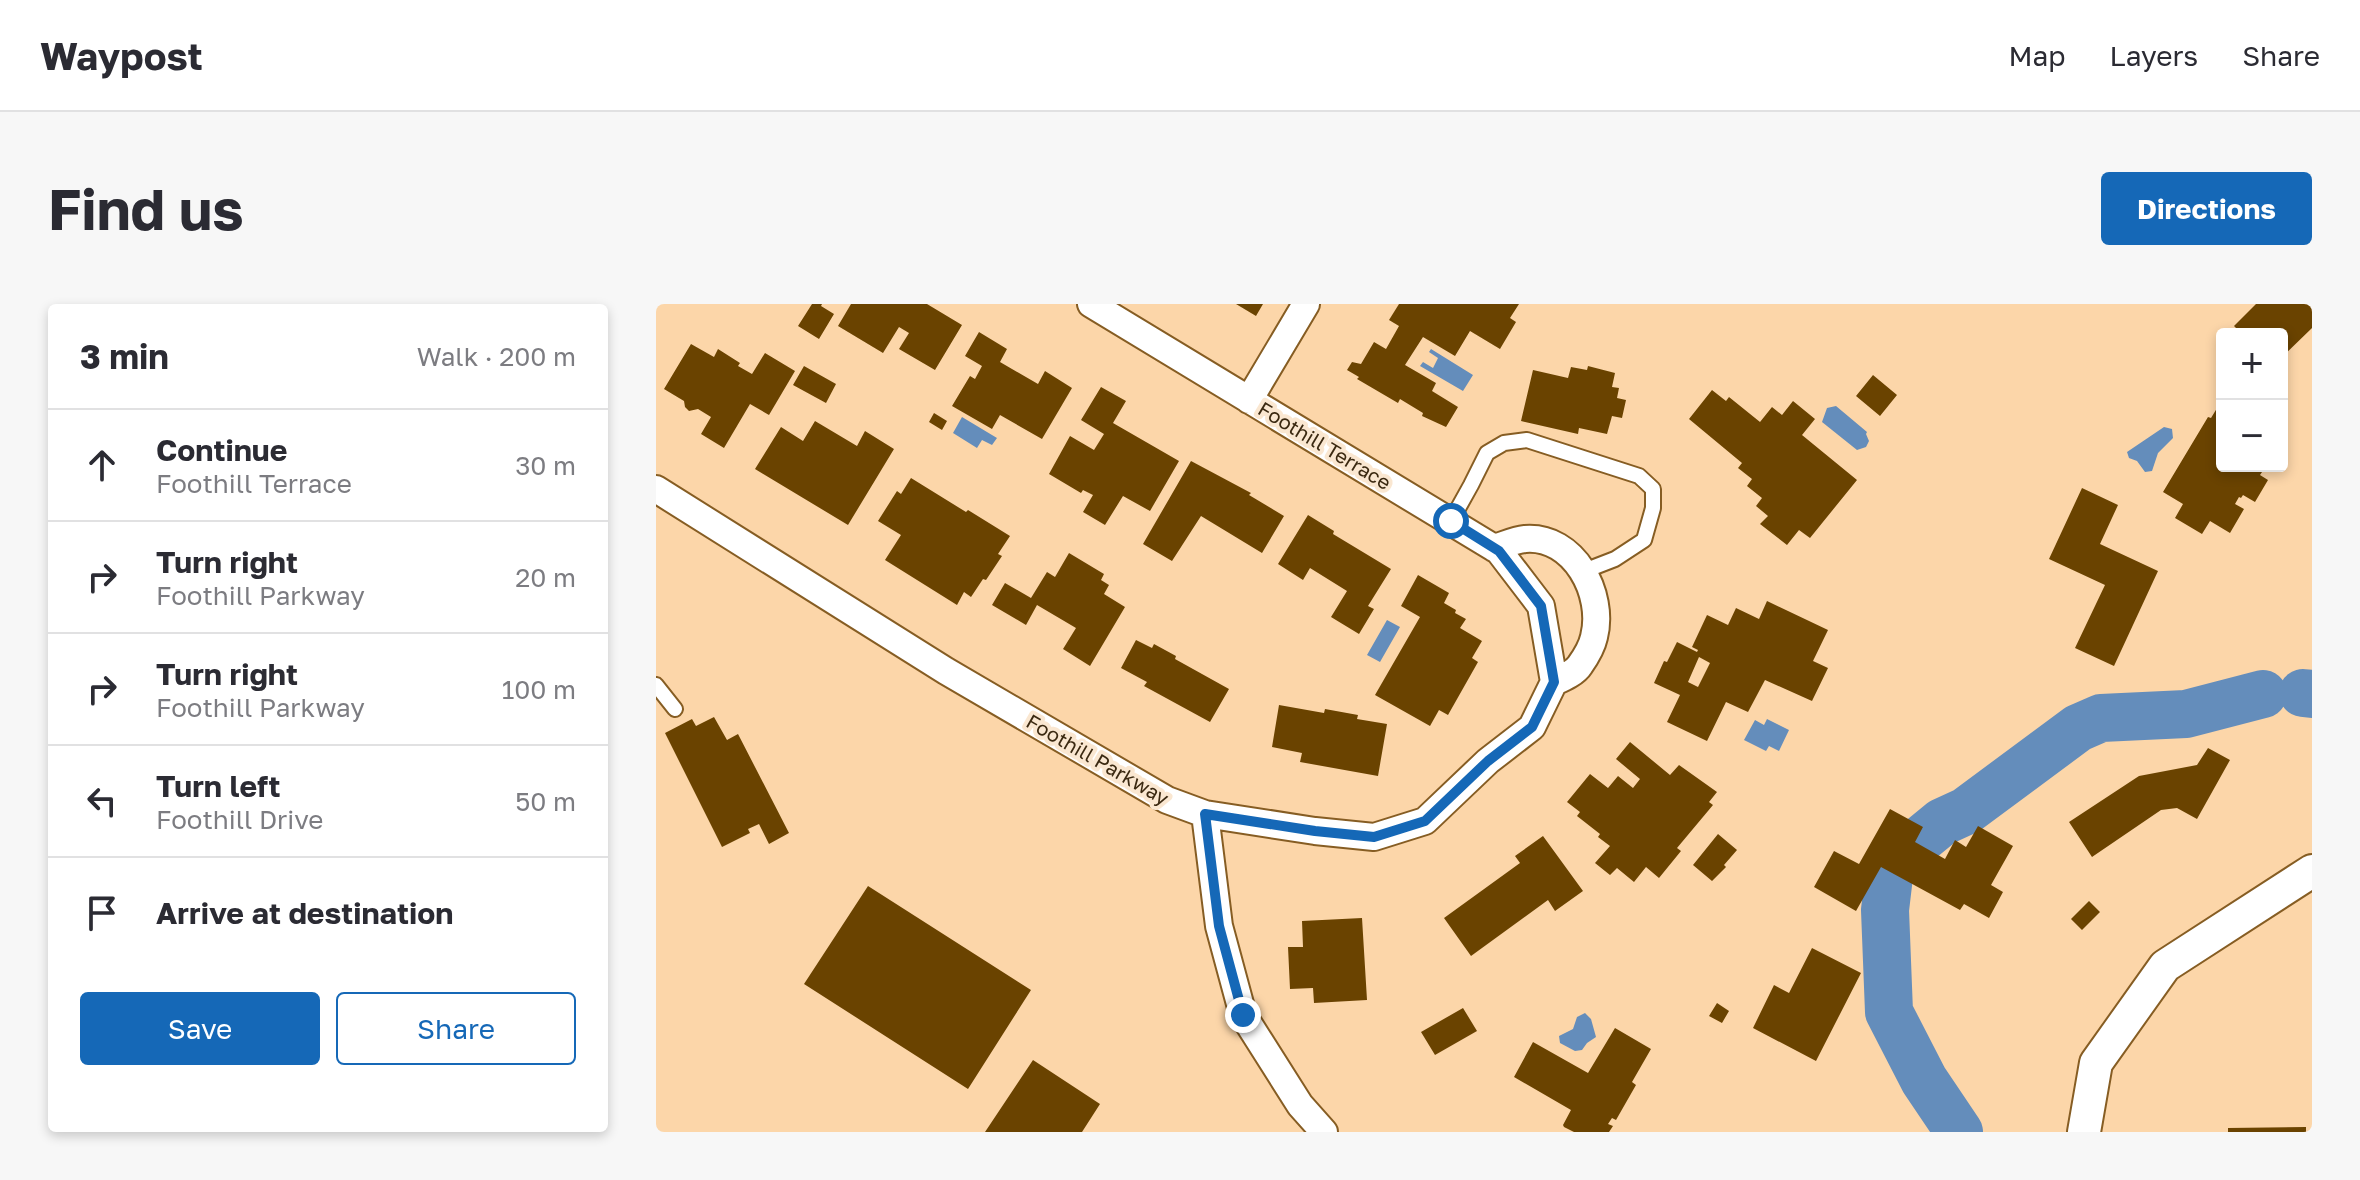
<!DOCTYPE html>
<meta charset="utf-8">
<style>
:root{--surface:#fff;--page:#f7f7f7;--text:#2b2b33;--muted:#7c7c81;--line:#e1e1e2;--accent:#1568b7}
body{margin:0;font-family:"Golos Text",sans-serif;background:var(--page);color:var(--text)}
.controls{position:absolute;right:24px;top:24px;display:grid;overflow:hidden;border-radius:8px;box-shadow:0 4px 12px #0003}
.controls button{width:72px;height:72px;display:grid;place-items:center;padding:0;border:0;border-bottom:2px solid var(--line);background:var(--surface);color:var(--text);font:40px sans-serif}
.stop{position:absolute;width:24px;height:24px;margin:-18px;border:6px solid #1568b7;border-radius:50%;background:#fff}
.stop.end{background:#1568b7;border-color:#fff;box-shadow:0 2px 8px #0008}
.list{margin:0;padding:0;list-style:none}
h2{display:flex;justify-content:space-between;align-items:center;height:104px;margin:0;padding:0 32px;font-size:34px}
h2 small{font-size:26px;font-weight:400;color:var(--muted)}
.list li{display:grid;grid-template-columns:52px 1fr auto;gap:24px;align-items:center;box-sizing:border-box;height:112px;padding:0 32px;border-top:2px solid var(--line)}
.list b{display:block;font-size:30px;white-space:nowrap}
.list p{margin:0;font-size:26px;white-space:nowrap;color:var(--muted)}
.list em{font-size:26px;font-style:normal;color:var(--muted)}
.actions{display:flex;gap:16px;padding:24px 32px}
.actions a{flex:1;padding:18px 0;border:2px solid var(--accent);border-radius:8px;text-align:center;font-size:28px;color:var(--accent)}
.actions .main{background:var(--accent);color:#fff}
.icon{flex:none;width:44px;height:44px;fill:none;stroke:currentColor;stroke-width:2;stroke-linecap:round;stroke-linejoin:round}
.map{position:relative;flex:none;width:1656px;height:828px;overflow:hidden;border-radius:8px}
header{display:flex;align-items:center;gap:48px;box-sizing:border-box;height:112px;padding:0 40px;background:var(--surface);border-bottom:2px solid var(--line)}
header strong{font-size:38px}
nav{display:flex;gap:44px;margin-inline-start:auto;font-size:28px}
.intro{display:flex;align-items:center;justify-content:space-between;box-sizing:border-box;height:192px;padding:0 48px}
h1{margin:0;font-size:56px}
.button{padding:20px 36px;border-radius:8px;background:var(--accent);color:#fff;font-size:28px;font-weight:700}
main{display:flex;gap:48px;padding:0 48px}
aside{flex:1;background:var(--surface);border-radius:8px;box-shadow:0 4px 12px #0003}
.map>svg:first-child{display:block}
</style>
<header>
<strong>Waypost</strong>
<nav><a>Map</a><a>Layers</a><a>Share</a></nav>
</header>
<div class="intro"><h1>Find us</h1><a class="button">Directions</a></div>
<main>
<aside>
<h2>3 min<small>Walk · 200 m</small></h2>
<ul class="list">
<li><svg class="icon" aria-label="ahead" viewBox="0 0 24 24"><path d="M12 20V5M6 11l6-6 6 6"/></svg><div><b>Continue</b><p>Foothill Terrace</p></div><em>30 m</em></li>
<li><svg class="icon" aria-label="right" viewBox="0 0 24 24"><path d="M7 20v-9h11M14 6l5 5-5 5"/></svg><div><b>Turn right</b><p>Foothill Parkway</p></div><em>20 m</em></li>
<li><svg class="icon" aria-label="right" viewBox="0 0 24 24"><path d="M7 20v-9h11M14 6l5 5-5 5"/></svg><div><b>Turn right</b><p>Foothill Parkway</p></div><em>100 m</em></li>
<li><svg class="icon" aria-label="left" viewBox="0 0 24 24"><path d="M17 20v-9H6M10 6l-5 5 5 5"/></svg><div><b>Turn left</b><p>Foothill Drive</p></div><em>50 m</em></li>
<li><svg class="icon" aria-label="arrive" viewBox="0 0 24 24"><path d="M6 21V4h12l-3 4 3 4H6"/></svg><div><b>Arrive at destination</b></div></li>
</ul>
<div class="actions"><a class="main">Save</a><a>Share</a></div>
</aside>
<div class="map">
<svg width="1656" height="828" viewBox="0 0 1656 828">
<rect width="100%" height="100%" fill="#fcd6a9"/>
<!-- water -->
<path fill="#648dbb" d="M775,45L817,71L807,87L764,62L767,58L777,64L782,54L773,48Z
M1180,102L1211,128L1210,130L1213,137L1210,143L1201,146L1166,118L1171,104Z
M306,113L341,134L336,141L326,136L321,144L297,129Z
M1508,123L1516,125L1517,134L1502,149L1496,167L1489,168L1481,157L1473,154L1471,148Z
M731,316L744,323L724,358L711,351Z
M1111,415L1133,426L1123,447L1113,442L1110,447L1088,436L1099,416L1108,421Z
M929,709L935,715L940,733L931,739L926,746L919,747L904,739L903,732L917,725L921,713Z"/>
<g fill="none" stroke-linecap="round" stroke-linejoin="round">
<!-- river -->
<path stroke="#648dbb" stroke-width="48" d="M1647,389L1656,390
M1303,828L1268,776L1233,708L1229,606L1233,572L1247,550L1286,518L1310,507L1422,424L1445,414L1530,410L1607,390"/>
</g>
<!-- building -->
<path fill="#6a4300" fill-rule="evenodd" d="M156,0H166L165,2L178,10L163,35L142,22Z
M195,0H271L306,21L279,66L243,45L253,29L243,23L227,49L182,22Z
M580,0H607L600,12Z
M743,0H863L854,14L860,18L844,45L814,27L799,52L767,33L749,61L780,79L776,87L802,103L790,123L766,112L767,109L744,95L742,99L701,75L703,73L691,66L696,58L705,60L718,38L730,45L743,22L733,16Z
M1600,0H1656V24L1626,53V30H1586L1578,22Z
M323,28L351,45L344,58L382,80L389,67L416,84L386,135L344,111L336,125L296,102L314,72L319,75L326,62L309,52Z
M35,40L58,53L62,45L84,59L82,62L96,70L109,49L139,67L113,111L94,100L68,144L45,130L55,113L42,105L33,107L29,103L28,97L8,85Z
M148,62L180,80L170,99L137,81Z
M932,62L959,69L956,83L963,84L961,94L970,96L966,114L956,112L951,130L923,124L922,130L865,117L877,66L912,74L915,63L931,66Z
M1217,71L1241,91L1224,112L1200,92Z
M445,83L470,97L457,119L523,157L494,207L467,192L449,221L427,208L437,191L427,186L425,189L393,170L414,132L438,146L448,130L425,116Z
M1056,86L1070,97L1073,93L1104,118L1116,103L1126,111L1137,97L1159,115L1146,131L1201,176L1154,234L1143,226L1131,241L1104,220L1112,212L1100,202L1106,194L1091,182L1096,175L1082,164L1086,159L1033,115Z
M1566,96V162H1610L1604,171L1612,176L1599,198L1587,191L1585,194L1583,193L1579,200L1588,205L1574,229L1554,217L1546,230L1519,214L1527,200L1507,188L1552,113L1555,114Z
M278,109L291,117L286,126L273,118Z
M159,117L201,142L209,127L238,145L192,221L99,165L125,123L147,137Z
M535,157L595,189L593,191L628,212L606,249L545,212L516,257L487,240Z
M255,174L310,208L312,206L354,232L342,250L346,252L330,276L327,275L315,293L308,288L301,301L229,256L245,231L222,217L241,187L245,190Z
M1426,184L1462,201L1444,240L1502,267L1458,362L1419,344L1449,281L1393,255Z
M652,211L678,227L677,230L735,265L712,302L718,305L703,330L675,313L691,287L654,264L647,276L622,260Z
M413,249L448,270L445,276L453,281L448,290L469,303L434,362L407,345L420,324L381,301L370,321L336,301L349,279L375,294L391,268L399,273Z
M762,271L793,289L788,299L800,306L799,309L810,315L804,324L826,337L816,354L822,358L792,411L783,406L774,422L719,391L764,313L745,302Z
M1111,297L1172,326L1157,357L1172,364L1156,397L1109,376L1092,408L1070,398L1051,437L1011,418L1024,391L998,379L1008,357L1011,358L1021,338L1041,348L1042,346L1036,343L1051,311L1072,321L1080,304L1103,315ZM1043,353L1054,359L1042,383L1032,378Z
M480,336L496,344L498,340L520,352L519,355L573,385L554,418L488,382L491,378L465,364Z
M623,401L668,409L669,405L702,411L701,415L731,420L722,472L644,458L646,449L616,443Z
M58,413L71,436L82,430L133,529L113,540L103,520L92,525L94,529L66,543L9,429L36,415L40,422Z
M974,438L1014,471L1023,461L1061,488L1053,498L1057,501L1021,544L1025,547L1003,574L990,563L978,578L961,564L954,571L939,559L954,542L942,533L944,530L921,512L924,508L911,498L934,470L952,484L962,472L977,484L984,475L960,455Z
M1552,444L1574,456L1541,515L1521,504L1505,506L1436,553L1413,518L1483,472L1541,461Z
M1234,505L1267,523L1259,538L1289,555L1299,536L1310,543L1322,522L1357,542L1335,581L1347,588L1333,614L1308,600L1304,606L1225,563L1200,607L1158,583L1178,547L1203,560Z
M1062,530L1081,546L1068,561L1070,563L1056,577L1037,561Z
M887,532L927,587L899,607L892,596L815,652L788,614L864,559L859,552Z
M212,582L375,686L312,785L148,680Z
M1433,597L1444,608L1426,626L1415,615Z
M706,614L711,696L658,699L657,684L634,685L632,643H647L646,617Z
M1156,644L1205,669L1160,757L1097,724L1118,681L1133,689Z
M1061,699L1073,707L1066,719L1053,712Z
M807,704L821,727L779,751L765,728Z
M959,724L995,745L976,778L980,781L960,816L956,814L952,820L957,822L953,828H918L908,823L907,821L915,806L858,773L877,738L932,769Z
M377,756L444,800L426,828H329Z
M1650,823V828H1572V824Z"/>
<g fill="none" stroke-linecap="round" stroke-linejoin="round">
<!-- service casing -->
<g stroke="#865d23" stroke-width="18">
<path id="service" d="M795,217L815,181L831,149L848,139L871,136L983,172L997,185V204L988,236L959,255L928,267
M0,381L19,405"/>
</g>
<!-- minor casing -->
<g stroke="#865d23" stroke-width="30">
<path id="minor" d="M593,96L650,0
M0,185L290,367L511,496L549,510L659,527L718,533L769,517L832,457L876,423L898,378L885,302L843,247L435,0
M838,244C848,241 859,236 869,235C918,231 949,290 938,333C936,342 929,354 924,361C919,369 907,374 898,378
M549,510L563,622L587,711L644,801L668,828"/>
</g>
<!-- tertiary casing -->
<g stroke="#865d23" stroke-width="36">
<path id="tertiary" d="M1428,828L1440,759L1509,662L1656,567"/>
</g>
<!-- service -->
<use href="#service" stroke="#fff" stroke-width="14"/>
<!-- minor -->
<use href="#minor" stroke="#fff" stroke-width="26"/>
<!-- tertiary -->
<use href="#tertiary" stroke="#fff" stroke-width="32"/>
</g>
<g fill="none" stroke-linecap="round" stroke-linejoin="round">
<!-- route -->
<path stroke="#1568b7" stroke-width="10" d="M587,711L563,622L549,510L659,527L718,533L769,517L832,457L876,423L898,378L885,302L843,247L795,217"/>
</g>
<g text-anchor="middle" dominant-baseline="central" stroke-width="8" stroke-linejoin="round" paint-order="stroke">
<!-- street labels -->
<g font-size="20" fill="#3b2911" stroke="#fae7d1">
<text transform="translate(669 141) rotate(31)">Foothill Terrace</text>
<text transform="translate(442 455) rotate(30)">Foothill Parkway</text>
</g>
</g>
</svg>
<div class="controls">
<button>+</button>
<button>−</button>
</div>
<div class="stop" style="left:795px;top:217px"></div>
<div class="stop end" style="left:587px;top:711px"></div>
</div>
</main>
